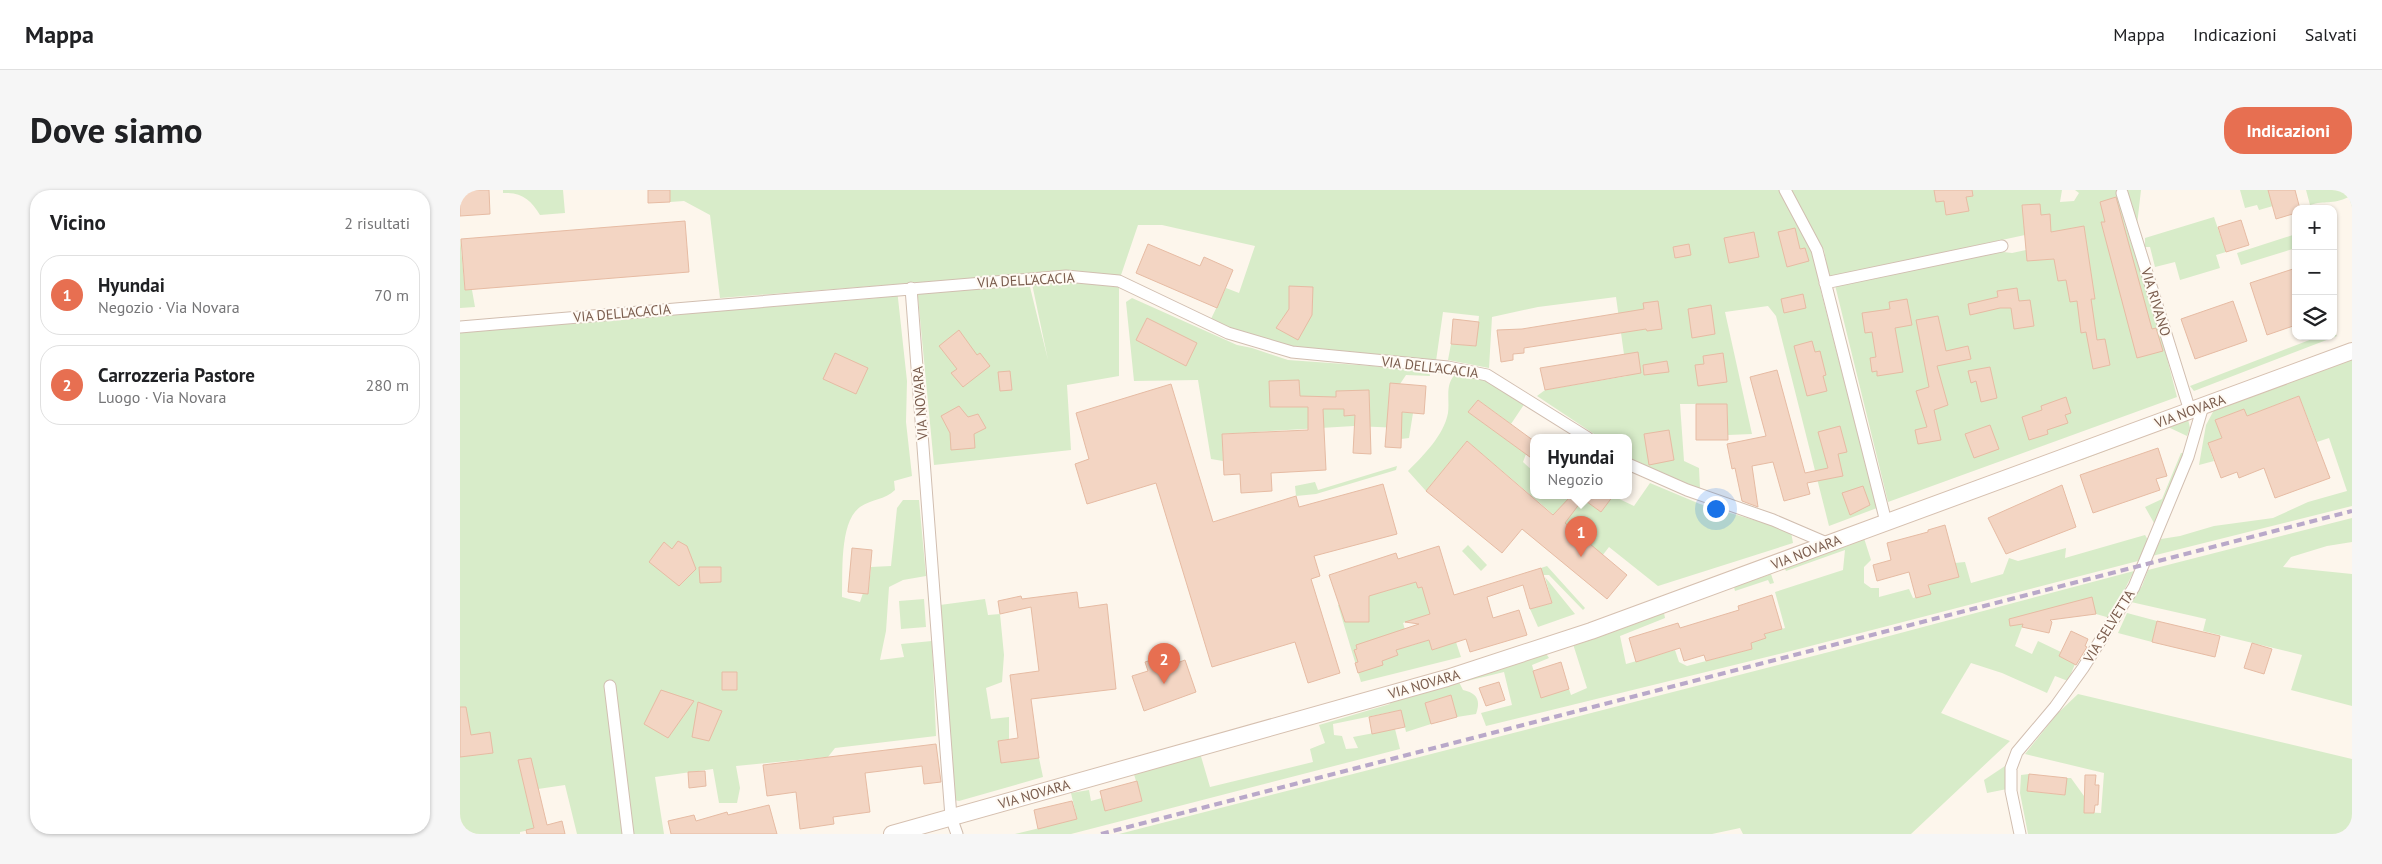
<!DOCTYPE html>
<html lang="it">
<meta charset="utf-8">
<style>
:root{--surface:#fff;--page:#f6f6f6;--text:#202124;--muted:#757577;--line:#e0e0e0;--accent:#e76f51}
body{margin:0;font-family:"PT Sans",sans-serif;background:var(--page);color:var(--text)}
.controls{position:absolute;right:15px;top:15px;display:grid;overflow:hidden;border-radius:10px;box-shadow:0 1px 4px #0004}
.controls button{width:45px;height:45px;display:grid;place-items:center;padding:0;border:0;border-bottom:1px solid var(--line);background:var(--surface);color:var(--text);font:25px sans-serif}
.you{position:absolute;left:1255px;top:318px;width:18px;height:18px;margin:-12px;border:4px solid #fff;border-radius:50%;background:#1a73e8;box-shadow:0 0 0 8px #1a73e833}
.badge{display:grid;place-items:center;width:32px;height:32px;border-radius:50%;background:var(--accent);color:#fff;font-size:16px;font-weight:700}
.pin{position:absolute;translate:-50% -41px;filter:drop-shadow(0 1px 2px #0008)}
.pin::after{content:'';position:absolute;top:26px;width:18px;height:15px;background:inherit;clip-path:polygon(0 0,100% 0,50% 100%)}
.popup{position:absolute;left:1070px;top:244px;width:102px;height:65px;box-sizing:border-box;display:grid;place-content:center;border-radius:10px;background:var(--surface);filter:drop-shadow(0 1px 4px #0005);font-size:16px;white-space:nowrap;color:var(--muted)}
.popup b{font-size:19px;color:var(--text)}
.popup::after{content:'';position:absolute;left:50%;top:100%;margin-left:-10px;border:10px solid transparent;border-top-color:var(--surface)}
.list{margin:0;padding:0;list-style:none}
h2{display:flex;justify-content:space-between;align-items:center;height:65px;margin:0;padding:0 20px;font-size:21px}
h2 small{font-size:16px;font-weight:400;color:var(--muted)}
.list li{display:grid;grid-template-columns:32px 1fr auto;gap:15px;align-items:center;box-sizing:border-box;height:80px;margin:0 10px 10px;padding:0 10px;border:1px solid var(--line);border-radius:20px}
.list b{display:block;font-size:19px;white-space:nowrap}
.list p{margin:0;font-size:16px;white-space:nowrap;color:var(--muted)}
.list em{font-size:16px;font-style:normal;color:var(--muted)}
.icon{flex:none;width:28px;height:28px;fill:none;stroke:currentColor;stroke-width:2;stroke-linecap:round;stroke-linejoin:round}
.map{position:relative;flex:none;width:1892px;height:644px;overflow:hidden;border-radius:20px}
header{display:flex;align-items:center;gap:30px;box-sizing:border-box;height:70px;padding:0 25px;background:var(--surface);border-bottom:1px solid var(--line)}
header strong{font-size:24px}
nav{display:flex;gap:28px;margin-inline-start:auto;font-size:18px}
.intro{display:flex;align-items:center;justify-content:space-between;box-sizing:border-box;height:120px;padding:0 30px}
h1{margin:0;font-size:35px}
.button{padding:12px 22px;border-radius:20px;background:var(--accent);color:#fff;font-size:18px;font-weight:700}
main{display:flex;gap:30px;padding:0 30px}
aside{flex:1;background:var(--surface);border-radius:20px;box-shadow:0 1px 4px #0004}
.map>svg:first-child{display:block}
</style>
<header>
<strong>Mappa</strong>
<nav><a>Mappa</a><a>Indicazioni</a><a>Salvati</a></nav>
</header>
<div class="intro"><h1>Dove siamo</h1><a class="button">Indicazioni</a></div>
<main>
<aside>
<h2>Vicino<small>2 risultati</small></h2>
<ul class="list">
<li><span class="badge">1</span><div><b>Hyundai</b><p>Negozio · Via Novara</p></div><em>70 m</em></li>
<li><span class="badge">2</span><div><b>Carrozzeria Pastore</b><p>Luogo · Via Novara</p></div><em>280 m</em></li>
</ul>
</aside>
<div class="map">
<svg width="1892" height="644" viewBox="0 0 1892 644">
<rect width="100%" height="100%" fill="#fdf6ec"/>
<!-- green -->
<path fill="#d8ecc9" d="M43,0H103L105,23L80,25C71,10 62,2 43,3Z
M210,0H1319L1353,60L1359,94L1417,318L1369,336L1316,126L1308,116L1265,122L1292,244L1268,245L1267,214H1220L1224,271L1239,278L1240,299L1177,273L1169,267L1168,248H1140L1077,206L1085,200L1167,186L1156,107L1078,117L1032,127L1029,178L988,170L991,154L1016,156L1019,126L983,122L976,171L835,158L770,140L750,131L766,98L779,103L795,56L702,35H678L659,91V186L607,195L611,260L474,275L457,97L568,89L588,170L571,89L606,81L260,108L250,25L224,11L210,12Z
M1330,0H1602L1600,12L1614,11L1619,3L1615,0H1657L1664,31L1699,137L1717,207L1428,312L1375,95L1535,61L1552,63L1566,60L1565,45L1369,87L1364,60Z
M1667,0H1681L1677,35Z
M1780,0H1808L1813,16L1799,20L1797,15L1785,18Z
M1846,0H1892V17L1889,7C1871,15 1866,10 1850,15Z
M1754,27L1766,62L1756,65L1760,78L1720,90L1715,72L1695,77L1690,57H1685V48Z
M1836,44V58L1781,75L1777,63Z
M0,48L5,100H12L15,117L0,118Z
M437,99L447,191L446,232L452,286L434,291L435,300C425,310 411,309 400,317C379,332 383,384 382,407L400,412L403,403L408,404L411,377L431,376L437,318L443,310H459L466,386L443,390L429,397L426,441L420,470L444,467L441,454L472,451L476,546L375,558L368,567L276,576L280,598L277,613H259L253,579L195,587L204,644H117L105,595L78,599L70,568L59,570L74,639L60,642V644H0V142L418,108L417,100Z
M672,108L777,155L792,158L828,170L969,180L970,186L946,185L940,194H930L928,221L953,223L949,248L941,249V238L894,236L762,244L763,271L751,269L738,190L674,191L666,112Z
M1873,141L1877,146L1734,201L1730,196L1860,146H1873Z
M1892,165V316L1692,366L1701,349L1720,346L1754,336L1813,328L1848,312L1887,301L1869,248L1857,252L1839,206L1787,226L1784,219L1755,230L1762,248L1748,254L1754,271L1739,275L1746,235L1754,220Z
M997,183L1026,187L1065,213L1051,234L1018,210L1009,222L1066,264L1063,272L1073,281L1074,306H1104L1117,316L1123,309L1141,322L1153,306L1174,316L1190,293L1240,314L1324,339L1331,342L1333,353L1198,396L1149,357L1142,366L1007,251L966,301L948,281C963,266 984,245 988,223C990,209 984,193 997,183Z
M1728,229L1730,238L1727,246L1708,237L1622,270L1618,265Z
M1721,263H1725L1694,333L1685,317L1702,309Z
M937,276L936,280L856,304L836,306L835,296L855,292L858,300Z
M1892,328V352L1867,356L1831,367L1823,377L1892,384V516L1831,500L1842,465L1743,441L1746,429L1671,412L1682,396L1688,380Z
M1403,345L1411,370L1404,377V393L1411,398H1419V407L1449,399L1453,408L1470,404L1468,395L1498,387L1495,373L1505,372L1511,393L1543,384L1549,368L1558,371L1606,358L1605,368L1685,345L1688,350L1678,371L1335,460L1026,536L1021,523L1052,515L1044,482L1007,491L1006,486L1085,462L1089,468L1072,475L1081,507L1109,499L1111,505L1127,498L1113,454L1204,423L1205,428L1160,446L1166,474L1215,460L1219,472L1227,476L1292,459L1291,453L1305,448L1304,444L1325,438L1315,402L1383,380L1385,360L1326,381L1323,375Z
M1008,355L1027,375L1021,381L1002,361Z
M1087,376L1125,418L1123,420L1089,385H1083L1081,378Z
M1674,381L1650,428L1636,424H1567L1555,456L1572,464L1578,451L1601,462L1599,466L1615,474L1608,491L1595,486L1587,503L1542,483L1511,473L1481,523L1550,551L1451,644H1283L1280,638L1252,644H659L1369,462Z
M1311,384L1314,393L1310,394L1308,390L1275,401L1274,397Z
M1085,387L1115,424L1078,437L1070,419L1092,413Z
M956,392L958,398L968,395L967,414L970,424L943,433L950,456L969,450L972,460L996,452L1001,467L901,492L878,415Z
M464,409L466,437L441,439L439,411Z
M525,409L528,425L540,424L544,465L542,492L526,498L531,529L549,527V549L538,551L542,573L579,568L583,587L499,611L494,610L480,415Z
M1667,423L1697,431L1692,452L1658,443Z
M997,488L1003,500C1017,503 1021,510 1016,524L997,527L991,505L965,513L971,534L946,542L941,520L873,534L874,545L882,546L886,559L898,558L893,547L935,539L940,559L611,644H555L617,629L611,603L629,600L631,611L642,608L646,621L682,611L673,581L740,563L750,597L853,572L850,559L865,553L859,535L930,514L928,508Z
M1618,504L1892,569V644H1568L1560,603L1561,585L1569,584L1568,601L1604,605L1607,588H1611L1624,606V622L1641,623L1644,583L1565,564L1598,523Z
M1548,574L1547,599L1527,603L1524,590Z"/>
<!-- building -->
<path fill="#f3d5c3" stroke="#e6bba3" d="M0,0H29L30,24L0,26Z
M188,0H210V12L188,13Z
M1474,0H1512L1513,6L1506,7L1509,21L1486,25L1484,11L1476,12Z
M1808,0H1835L1840,19H1836V23L1816,29Z
M1656,7L1692,139L1696,138L1703,161L1677,168L1641,32H1645L1640,12Z
M1580,14L1581,25L1590,24L1591,42L1624,36L1635,109H1631L1637,150L1645,149L1650,175L1633,179L1626,142L1621,143L1617,111L1610,112L1606,90L1598,91L1594,69L1567,71L1562,15Z
M1781,30L1789,55L1766,62L1758,37Z
M225,31L229,82L5,100L1,49Z
M1335,38L1340,59L1345,58L1349,71L1327,77L1318,42Z
M1294,42L1299,67L1269,73L1264,48Z
M688,54L740,76L744,67L773,80L757,118L676,83Z
M1229,54L1231,65L1215,68L1213,57Z
M1836,78V135L1807,145L1790,93Z
M829,96L853,97L852,125L838,150L816,138L829,119Z
M1557,98L1559,111L1570,110L1574,136L1554,139L1551,118H1540L1510,125L1508,114L1538,107L1537,101Z
M1343,104L1346,118L1324,123L1321,109Z
M1447,109L1452,135L1435,138L1443,182L1417,186V181L1412,182L1410,168L1416,167L1412,142L1405,143L1402,123L1430,119L1429,112Z
M1198,111L1202,139L1187,141L1186,139L1064,158V163L1053,164V170L1041,172L1037,140L1062,139L1184,119L1183,113Z
M1773,111L1787,151L1735,169L1721,129Z
M1251,115L1255,144L1232,148L1228,119Z
M1478,126L1486,161L1508,156L1511,169L1477,176L1488,215L1474,220L1481,250L1458,254L1455,240L1467,237L1456,201L1469,197L1456,130Z
M687,128L737,153L726,176L676,150Z
M993,129L1019,132L1016,156L991,154Z
M499,140L517,165L520,163L530,176L503,197L491,183L497,179L479,156Z
M1352,151L1355,162L1360,161L1366,185L1363,186L1367,201L1347,206L1334,156Z
M1178,162L1181,183L1085,200L1080,178Z
M375,163L408,178L396,204L363,189Z
M1263,163L1267,192L1238,196L1235,175L1244,174L1243,166Z
M1207,171L1209,182L1184,185L1183,175Z
M1530,177L1537,208L1521,212L1516,191L1511,193L1508,181Z
M1317,180L1345,283L1368,278L1358,242L1380,236L1387,262L1378,264L1383,286L1347,293L1350,304L1324,311L1313,272L1292,276L1298,317L1282,311L1275,278L1272,279L1267,254L1306,246L1290,187Z
M550,181L552,200L540,201L538,182Z
M839,190L840,206L876,207V201L909,200L911,264L893,263L895,225L884,226V219H863L866,280L811,283L812,301L781,303L780,284L764,285L762,244L848,240V217H810L809,191Z
M930,193L966,196L964,224L942,222L941,258L925,257Z
M711,194L753,332L836,306L839,317L923,294L937,344L854,366L860,386L851,389L880,483L848,493L835,452L752,477L696,293L627,314L615,274L629,269L616,223Z
M1839,206L1870,288L1815,308L1804,278L1779,288L1777,282L1761,288L1748,253L1762,248L1755,230L1784,219L1787,226Z
M1606,207L1611,223L1605,225L1608,233L1587,240L1588,244L1569,250L1562,227L1582,220L1581,216Z
M1018,210L1074,251V270L1008,222Z
M1236,214H1267L1268,250H1236Z
M499,216L508,227L518,224L526,238L514,244L515,258L491,260L490,243L481,226Z
M1530,235L1539,259L1514,268L1505,244Z
M1209,240L1214,270L1189,275L1184,244Z
M1007,251L1093,325L1111,306H1153L1141,322L1123,309L1105,333L1167,385L1147,409L1062,339L1042,363L966,301Z
M1698,258L1707,286L1696,289L1700,300L1633,323L1620,285Z
M1602,295L1616,337L1546,364L1528,328Z
M1403,296L1410,315L1390,325L1382,303Z
M1485,335L1499,387L1468,395L1471,404L1456,408L1449,382L1417,391L1413,375L1431,370L1427,353L1468,342V340Z
M218,351L227,356L236,379L219,396L189,372L204,352L212,359Z
M979,356L994,405L1081,378L1092,413L1070,419L1063,395L1027,407L1033,428L1059,420L1067,445L1010,462L1006,449L972,460L969,450L936,460L938,465L922,471L923,475L898,483L895,473L898,472L894,460L897,459L896,455L959,434L945,432L970,424L962,397L958,398L956,392L909,406V432H885L869,385L936,363L938,369Z
M392,358L412,360L408,404L388,402Z
M239,377H261V392L240,393Z
M617,402L619,418L647,414L656,499L571,509L579,568L541,573L538,551L558,548L550,485L579,481L571,417L540,424L538,411L561,406L562,409Z
M1312,405L1322,439L1304,444L1306,448L1291,453L1292,459L1246,471L1244,465L1224,471L1220,458L1176,472L1169,448L1218,433L1220,438L1279,420L1278,416Z
M1632,407L1636,424L1590,430L1592,432L1589,443L1562,437L1563,434L1550,436L1549,429Z
M1697,431L1760,446L1755,467L1692,452Z
M1611,441L1628,449L1625,456L1627,457L1616,475L1599,466Z
M1792,453L1812,459L1804,484L1784,478Z
M700,467L704,478L725,470L736,502L684,521L672,486L688,481L685,472Z
M1101,472L1109,499L1081,508L1073,481Z
M262,482H277V500H262Z
M1039,492L1045,510L1026,516L1019,498Z
M201,500L234,511L208,548L184,534Z
M991,505L997,527L971,534L965,513Z
M238,512L262,521L249,551L232,547Z
M0,517H6L11,545L30,542L33,563L0,567Z
M941,520L945,537L912,544L909,527Z
M476,554L481,592L464,594L462,576L405,583L410,622L373,627L374,634L340,639L336,602L307,606L303,575Z
M71,568L87,635L102,631L105,644H67L66,640L74,638L58,570Z
M245,581L246,596L229,598L228,582Z
M1569,584L1607,588L1605,605L1567,601Z
M1625,585H1636L1635,595H1639L1638,615H1635L1634,623H1624Z
M677,591L682,611L645,621L640,601Z
M612,611L617,629L578,639L574,620Z
M309,615L317,644H211L208,631L234,625L236,631L267,622L268,625Z"/>
<g fill="none" stroke-linecap="round" stroke-linejoin="round">
<!-- minor casing -->
<g stroke="#d1beb0" stroke-width="13">
<path id="minor" d="M1325,0L1357,60L1426,332
M1662,3L1730,221
M1365,93L1542,56
M451,98L491,627L497,644
M0,137L606,86L659,91L768,143L832,162L988,177L1027,185L1128,248
M1168,274L1227,300L1313,330L1369,354
M150,496L168,644
M1560,644L1551,601V578L1557,562L1595,517L1623,478L1674,397L1728,267L1743,216"/>
</g>
<!-- secondary casing -->
<g stroke="#d6c0b0" stroke-width="18">
<path id="secondary" d="M432,644L987,488L1131,441L1892,161"/>
</g>
<!-- minor -->
<use href="#minor" stroke="#fff" stroke-width="11"/>
<!-- secondary -->
<use href="#secondary" stroke="#fff" stroke-width="16"/>
<!-- rail -->
<path stroke="#b9a8c9" stroke-width="4" stroke-dasharray="8 5" stroke-linecap="butt" d="M641,644L1892,321"/>
</g>
<g text-anchor="middle" dominant-baseline="central" stroke-width="4" stroke-linejoin="round" paint-order="stroke">
<!-- street labels -->
<g font-size="14" fill="#7a5c4d" stroke="#fffaf3">
<text transform="translate(566 90) rotate(-3)">VIA DELL'ACACIA</text>
<text transform="translate(1696 112) rotate(73)">VIA RIVANO</text>
<text transform="translate(162 123) rotate(-5)">VIA DELL'ACACIA</text>
<text transform="translate(970 177) rotate(7)">VIA DELL'ACACIA</text>
<text transform="translate(460 213) rotate(-94)">VIA NOVARA</text>
<text transform="translate(1730 221) rotate(-20)">VIA NOVARA</text>
<text transform="translate(1346 362) rotate(-21)">VIA NOVARA</text>
<text transform="translate(1649 436) rotate(-58)">VIA SELVETTA</text>
<text transform="translate(964 494) rotate(-16)">VIA NOVARA</text>
<text transform="translate(574 604) rotate(-16)">VIA NOVARA</text>
</g>
</g>
</svg>
<div class="controls">
<button>+</button>
<button>−</button>
<button><svg class="icon" aria-label="layers" viewBox="0 0 24 24"><path d="M12 4l9 5-9 5-9-5zM3 14l9 5 9-5"/></svg></button>
</div>
<div class="you"></div>
<div class="pin badge" style="left:1121px;top:367px">1</div>
<div class="popup"><b>Hyundai</b>Negozio</div>
<div class="pin badge" style="left:704px;top:494px">2</div>
</div>
</main>
